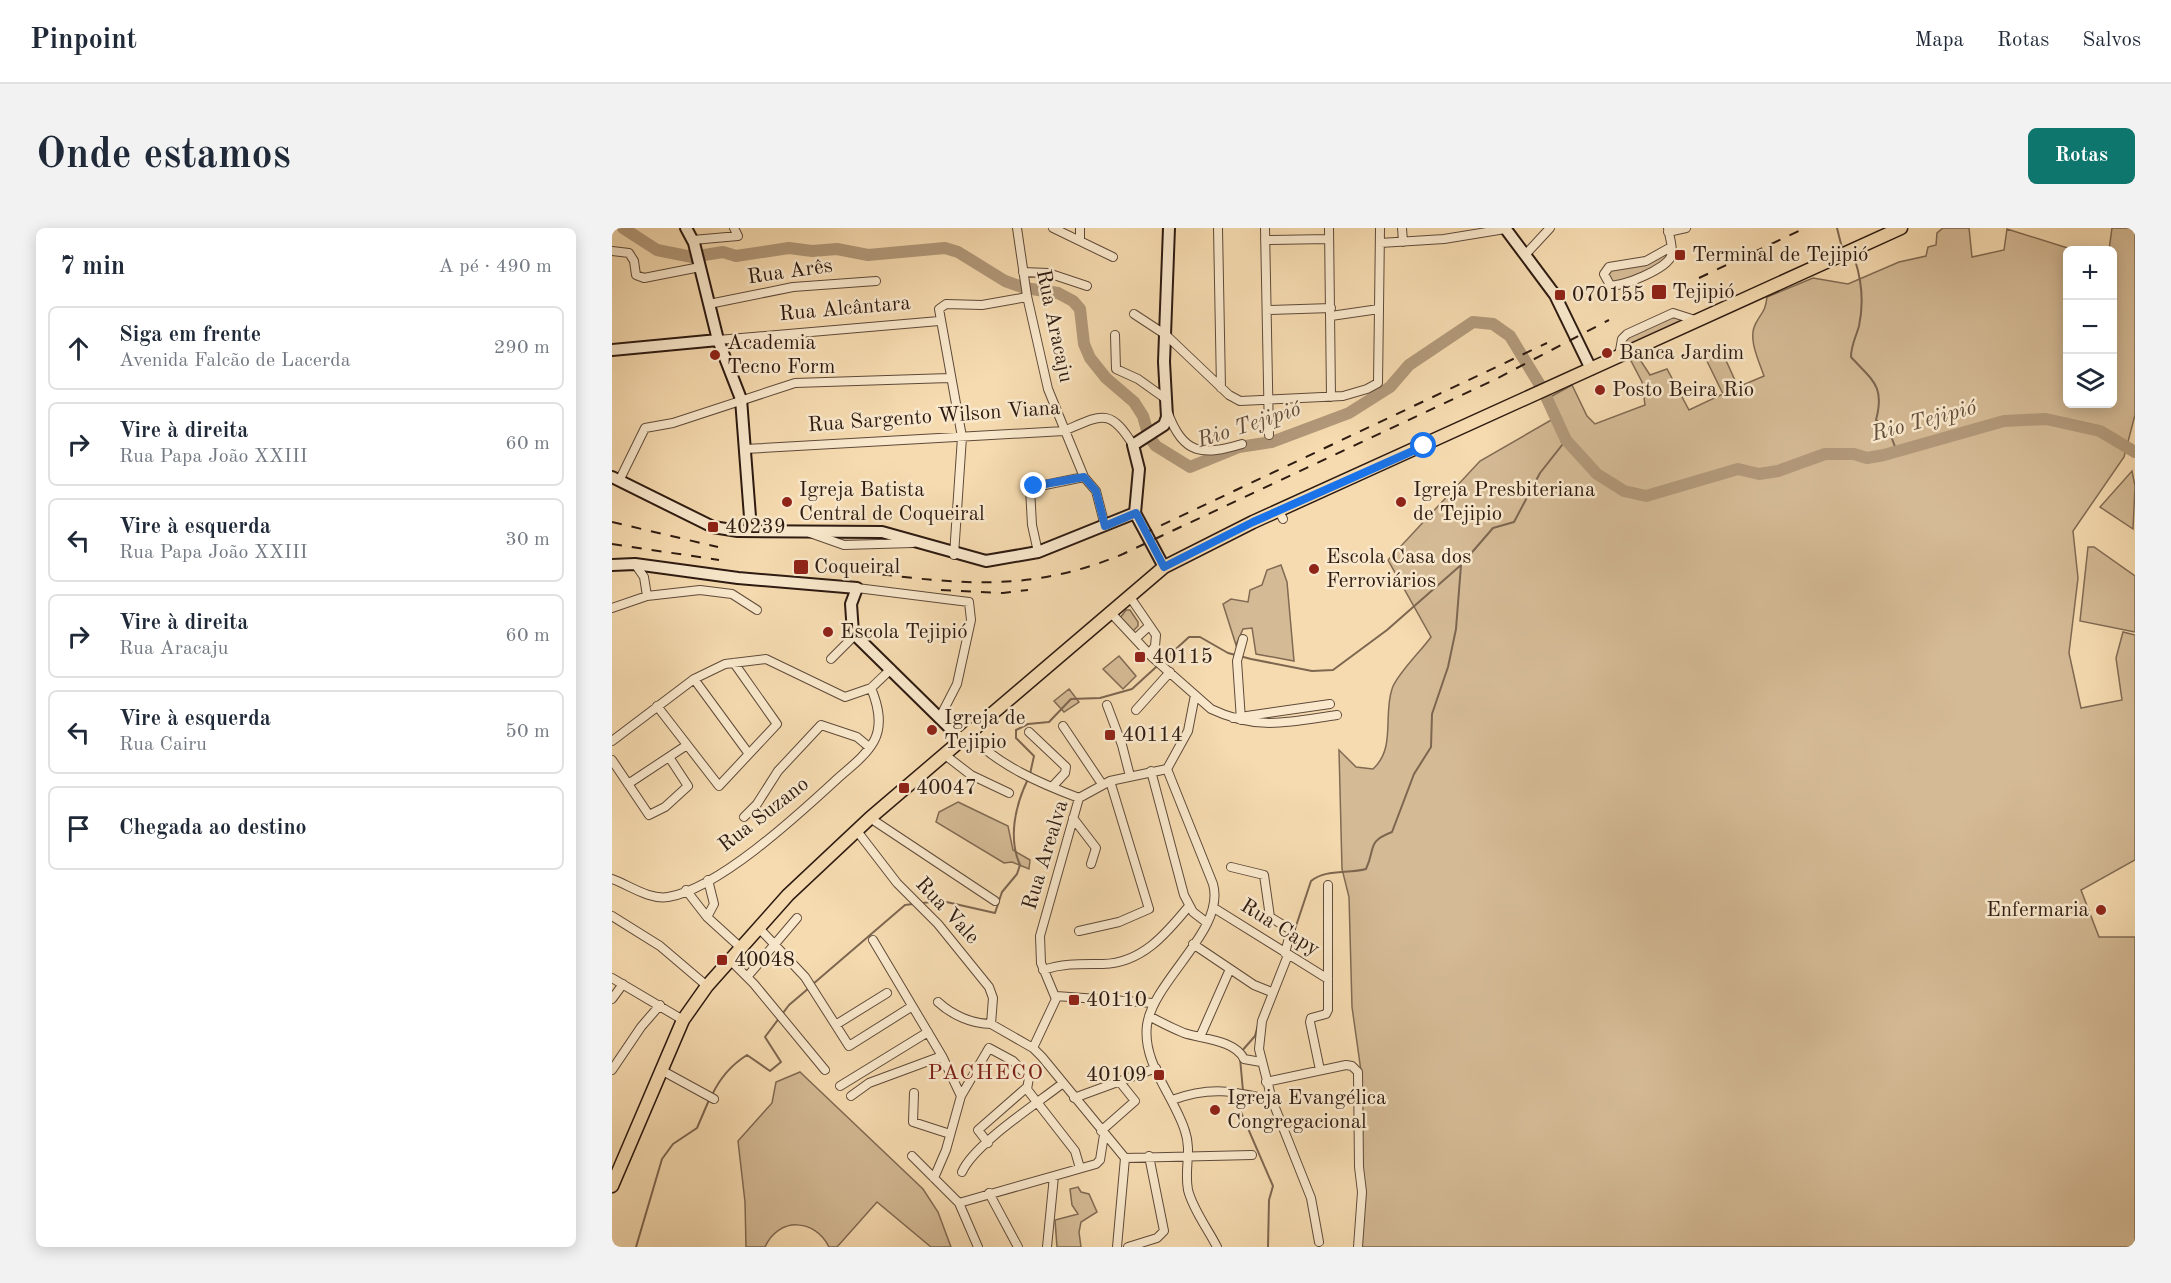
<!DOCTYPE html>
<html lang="pt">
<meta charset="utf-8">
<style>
:root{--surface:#fff;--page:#f2f2f3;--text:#1f2937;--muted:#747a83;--line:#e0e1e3;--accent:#0f766e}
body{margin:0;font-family:"Old Standard TT",serif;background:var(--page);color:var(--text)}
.controls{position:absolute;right:18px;top:18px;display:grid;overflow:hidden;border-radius:9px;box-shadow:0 3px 15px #0003}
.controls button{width:54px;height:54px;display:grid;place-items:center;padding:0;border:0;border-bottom:2px solid var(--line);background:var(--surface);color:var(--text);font:30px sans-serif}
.stop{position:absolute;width:18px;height:18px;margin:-14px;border:4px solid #1a73e8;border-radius:50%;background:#fff}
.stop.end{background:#1a73e8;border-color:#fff;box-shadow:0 2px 6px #0008}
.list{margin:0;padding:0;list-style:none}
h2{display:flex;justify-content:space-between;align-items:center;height:78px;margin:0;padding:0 24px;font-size:26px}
h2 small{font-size:20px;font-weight:400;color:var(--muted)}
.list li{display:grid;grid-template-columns:39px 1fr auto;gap:18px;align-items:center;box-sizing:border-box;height:84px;margin:0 12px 12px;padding:0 12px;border:2px solid var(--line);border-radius:9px}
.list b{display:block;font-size:22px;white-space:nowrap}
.list p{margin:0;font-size:20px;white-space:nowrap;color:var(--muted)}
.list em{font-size:20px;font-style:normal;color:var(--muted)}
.icon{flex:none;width:33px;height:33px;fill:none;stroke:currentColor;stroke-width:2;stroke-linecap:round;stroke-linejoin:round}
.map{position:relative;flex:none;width:1523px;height:1019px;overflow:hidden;border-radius:9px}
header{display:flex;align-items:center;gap:36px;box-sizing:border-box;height:84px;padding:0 30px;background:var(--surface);border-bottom:2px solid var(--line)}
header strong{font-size:28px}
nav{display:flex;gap:33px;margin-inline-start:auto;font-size:21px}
.intro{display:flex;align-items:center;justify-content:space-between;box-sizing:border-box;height:144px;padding:0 36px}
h1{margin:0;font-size:42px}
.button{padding:15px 27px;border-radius:9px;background:var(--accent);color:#fff;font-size:21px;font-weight:700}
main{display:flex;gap:36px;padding:0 36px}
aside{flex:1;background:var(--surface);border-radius:9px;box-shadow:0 3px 15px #0003}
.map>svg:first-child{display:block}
</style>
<header>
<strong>Pinpoint</strong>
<nav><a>Mapa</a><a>Rotas</a><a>Salvos</a></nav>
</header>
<div class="intro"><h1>Onde estamos</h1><a class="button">Rotas</a></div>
<main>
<aside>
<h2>7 min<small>A pé · 490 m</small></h2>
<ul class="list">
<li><svg class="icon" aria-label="ahead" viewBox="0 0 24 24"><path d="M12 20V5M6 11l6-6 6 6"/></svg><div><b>Siga em frente</b><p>Avenida Falcão de Lacerda</p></div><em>290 m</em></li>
<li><svg class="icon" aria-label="right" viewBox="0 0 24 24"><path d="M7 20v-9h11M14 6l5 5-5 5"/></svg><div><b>Vire à direita</b><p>Rua Papa João XXIII</p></div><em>60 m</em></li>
<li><svg class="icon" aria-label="left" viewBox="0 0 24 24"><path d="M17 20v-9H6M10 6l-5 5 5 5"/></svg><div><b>Vire à esquerda</b><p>Rua Papa João XXIII</p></div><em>30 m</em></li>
<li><svg class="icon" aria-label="right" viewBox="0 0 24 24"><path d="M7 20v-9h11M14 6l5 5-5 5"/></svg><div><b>Vire à direita</b><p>Rua Aracaju</p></div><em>60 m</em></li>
<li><svg class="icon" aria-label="left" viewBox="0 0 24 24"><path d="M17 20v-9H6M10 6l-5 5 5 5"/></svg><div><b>Vire à esquerda</b><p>Rua Cairu</p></div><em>50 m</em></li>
<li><svg class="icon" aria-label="arrive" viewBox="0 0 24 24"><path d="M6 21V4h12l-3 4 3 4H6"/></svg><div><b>Chegada ao destino</b></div></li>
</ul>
</aside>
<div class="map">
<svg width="1523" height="1019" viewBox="0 0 1523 1019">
<rect width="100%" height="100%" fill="#f6dbb0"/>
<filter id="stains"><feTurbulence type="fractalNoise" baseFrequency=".00333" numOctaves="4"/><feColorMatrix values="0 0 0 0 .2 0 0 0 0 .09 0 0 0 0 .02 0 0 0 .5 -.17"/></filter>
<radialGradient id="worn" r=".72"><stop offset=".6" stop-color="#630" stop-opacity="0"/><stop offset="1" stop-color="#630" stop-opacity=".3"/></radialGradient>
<!-- green -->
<path fill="#d4ba95" stroke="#806a53" stroke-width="1.5" d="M1331,0H1357L1360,29L1392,22L1395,1L1462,22H1456V176H1500V22H1497L1500,0H1523V187L1512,229L1461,303L1466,350L1457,425L1469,480L1510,472L1504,430L1511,404L1523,407V632L1469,662L1487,709H1523V1019H749V843L740,779L737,669L730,641L727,522L744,539L761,541C784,520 771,488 780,461C784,447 810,422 819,409L776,332L868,233L941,191L940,168L960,157L975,188L983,196L1033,177L1030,154L1017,129L1025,127L1038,147L1055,141L1077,182L1111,166L1091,125L1108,119L1126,159L1152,148C1147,133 1135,110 1144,95C1150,83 1153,85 1155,69L1201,50L1236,56L1287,34L1314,28L1316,19L1324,17L1325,5Z
M1060,20V28L1028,50L997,56L994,42Z
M1061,85L1077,92L1008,121L1009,113Z
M1520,243L1523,258L1521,301L1488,279Z
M209,308L282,309L292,314L243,316Z
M1476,319H1482L1523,348V404L1468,393Z
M669,337L675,354L682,433L644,426L640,400L631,401L624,417L611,376L619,371L636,374L638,362L650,357L655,342Z
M514,382H518L526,394V398L521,403L508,390Z
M507,428L524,448L511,461L491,441Z
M457,461L467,474L452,484L442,473Z
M346,574L396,598L401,622L418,632L417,641L400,634L392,635L324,594L327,584Z
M188,844L311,961L326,984L339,1019H319L265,974L225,1019H217C203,990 166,989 153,1019H134L133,974L126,913L160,875L164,854Z
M466,959L469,964L477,966L485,984L469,994L467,1004L469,1019H445L443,992L466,986L460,977L458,961Z"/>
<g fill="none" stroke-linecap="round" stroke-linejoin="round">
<!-- stream -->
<path stroke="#7d6650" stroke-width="2" d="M1225,0L1230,20
M1243,32C1250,54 1252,75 1247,98C1244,109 1239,117 1239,129C1261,153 1273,158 1264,192L1276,200L1285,224
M418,546L422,528L404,510V502L416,496L437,494L459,471L488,470L520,461L577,409H588L616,425L639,431L700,443L721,442L775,402L849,337L881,300L902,294L928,245L954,212
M310,675L330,673L383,685L390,664L405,646L408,637C396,610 403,578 416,551
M682,704L699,653C713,641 736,646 754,641C764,620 754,614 780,604L802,546L819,519L820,486L836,439L844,401L849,337
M201,756L293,677L301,676
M629,824L643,808L646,797
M628,830L631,863
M100,867C108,850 119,837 135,827L158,843L169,834L153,809L177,777L197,760
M629,869L628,882L661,958L657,972L656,1019
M24,1019L50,931L61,916L85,900L97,872"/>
<!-- river -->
<path stroke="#b2997a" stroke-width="12" d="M11,0L45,22L80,29L111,24L124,28L177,20L200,23L225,21L256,27L333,20L346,24L393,53L413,60L446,65L461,73L468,81L472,116L478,130L494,150L522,174L531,188L537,209L544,218L578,239L627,219L660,214L737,185L778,159L797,137L861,94L881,96L898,108L931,162L954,212L985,246L1012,263L1034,268L1126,241L1147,246L1166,243L1213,226H1242L1255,230L1272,227L1392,193L1434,191L1488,203L1523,224"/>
<!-- street casing -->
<g stroke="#5f4a39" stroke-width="10">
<path id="street" d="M405,0L415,68L436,161L472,249L484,263L493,298
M441,0L501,29
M606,0L609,160
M653,0L657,207
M717,0L719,169
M790,0L791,14
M1056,0C1057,8 1062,20 1059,28C1056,40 1009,60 998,57L992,46L997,39L1034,33L1059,19
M1056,4L1074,0
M81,12L126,8L122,0
M653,12L717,11
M468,13V0
M768,15L832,11L893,1
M0,23L17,25L22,33L24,47L32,50L88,39
M913,27L938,0
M411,44L436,45L475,58
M97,76L181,59L264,53
M767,81L768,0
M655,82L719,80
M522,86L554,107L617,167L628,173L731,168L755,161L766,155L767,81L719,88
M503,107L504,141L526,151L554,171
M106,112L327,93
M1007,128L1010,111L1015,106L1061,85L1083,92
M556,185C571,227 591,228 630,216
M133,221L452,203C489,187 498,179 521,217
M7,253L33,200L61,195L183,155L337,150
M667,283L671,291
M198,305L232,317L301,315
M426,324L420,297L418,260L472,249
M342,327L350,209L327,81L334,76L370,77L415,69
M23,336L32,349L35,368
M245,360L357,374L359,392L345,456L328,489
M518,369L544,407L543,418L538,425
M0,380L35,368L88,362L120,366L145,382
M499,385L540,429L599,481C645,503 677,494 725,487
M524,410L537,398
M219,431L243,407
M82,451L137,526
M495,477L510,517L518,548
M45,478L107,558L165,496L122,435
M524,482L558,444
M621,490L718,476
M629,492L625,433L631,411
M451,498L490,556
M417,504L454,539L453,545L440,559
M357,507C388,538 427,555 467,570
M0,513L82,451L113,436L154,431L233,469L259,460L279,441
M333,527L359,547L397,565
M0,532L37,587L53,579L76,558L57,529
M555,541L601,656C614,702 542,751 535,797C530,835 562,868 573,903C580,923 572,942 576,962C581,982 596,1001 605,1019
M539,543L572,667L581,684L594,694
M16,556L75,517
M132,589L145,576L166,543L209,497L245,509L257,519
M258,590L383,673
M461,590L484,620L479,636
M245,603L285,655L326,696L377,759L381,770L379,796L421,820L430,829L513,930L505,1019
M619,639L652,647L658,689L679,702L673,725
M0,651C17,657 37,672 56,669C106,661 186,587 224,552C237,540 253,529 262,513C271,496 266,477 259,460
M74,662L95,689L128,719
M602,680L716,751
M0,688L48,718L95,758
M95,689L102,676L96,652
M146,699L193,749L237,818L299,779
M467,703L507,694L537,681L498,553
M261,712L330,828L349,868L334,922L322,950
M581,716L642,757L657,763
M676,727L650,793L647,821L660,872L699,970L707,1014
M118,732L142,756L213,842
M431,742C452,735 469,736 491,736C530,735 554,706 577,678
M135,749L185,690
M0,750L71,792
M444,768L541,775
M0,771L11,756
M326,774C340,787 360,796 379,796
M537,788C548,794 560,800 572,805C590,811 623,812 632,831L649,834
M225,796L275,765
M588,809L618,741
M421,820L444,771L429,735L428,708L467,570L498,553L555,541L576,503L583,467
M0,842L29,799L48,777
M49,842L102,871
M708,842L698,794L699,790L714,786L716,782V657
M654,854L734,837L740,838L746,844L747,939L750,964L746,1019
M228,858L316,804
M302,865L301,894L338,906
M239,868L257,855L330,828
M349,868L377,820L401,833L417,850L415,861
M462,870L544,840
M560,872C599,858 621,863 660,872
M489,903L523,873L507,853
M376,915L366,902L414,860L463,923L468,940
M300,928L347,975L366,1019
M513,930L640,927
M350,944C362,916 426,875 451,855
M377,965L406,1019
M347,975L484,936L488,932L492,907
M435,1019L442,948
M516,1019L545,1010L552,1003L537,928"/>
</g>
<!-- secondary casing -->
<g stroke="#2d1a11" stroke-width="14">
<path id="secondary" d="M74,0L82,15L106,112L129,171L139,302
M893,0L943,67L979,141
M0,122L106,112
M0,249L101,299L126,303L270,304L374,333L426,324L523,285
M0,337L23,336L126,350L245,360L239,376L241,405L351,513
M552,339L523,285L527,241L521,217L552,197L555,189L552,134L557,0"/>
</g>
<!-- primary casing -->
<g stroke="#2d1a11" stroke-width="15">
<path id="primary" d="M0,958L71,792L95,758L176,667L258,590L552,339L641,294L1289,0"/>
</g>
<!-- street -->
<use href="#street" stroke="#f9e8cc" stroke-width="8"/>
<!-- secondary -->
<use href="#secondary" stroke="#f9e8cc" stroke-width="10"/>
<!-- primary -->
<use href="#primary" stroke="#f6dbb0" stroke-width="12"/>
<!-- rail -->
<path stroke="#2d1a11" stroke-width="2" stroke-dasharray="10 10" stroke-linecap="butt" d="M1087,50L1193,0
M0,294L106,319
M531,306L935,115
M0,316L107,332
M250,344C348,356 418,365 511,326L884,151L997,92
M329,362L391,365L416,362"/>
</g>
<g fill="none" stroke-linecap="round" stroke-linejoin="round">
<!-- route -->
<path stroke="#1a73e8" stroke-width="8" d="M422,258L472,249L484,263L493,298L524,285L552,339L641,294L812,218"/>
</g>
<!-- markers -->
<g fill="#8f2418" stroke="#f9e8cc" stroke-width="2">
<rect x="1062" y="21" width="12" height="12" rx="3"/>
<rect x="1039" y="56" width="16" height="16" rx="3"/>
<rect x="942" y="61" width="12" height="12" rx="3"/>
<circle cx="995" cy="125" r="6"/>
<circle cx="103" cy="127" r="6"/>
<circle cx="988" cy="162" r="6"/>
<circle cx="175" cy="274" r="6"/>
<circle cx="789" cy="274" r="6"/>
<rect x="95" y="293" width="12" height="12" rx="3"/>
<rect x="181" y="331" width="16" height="16" rx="3"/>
<circle cx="702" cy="341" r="6"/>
<circle cx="216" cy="404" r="6"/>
<rect x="522" y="423" width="12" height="12" rx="3"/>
<circle cx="320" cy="502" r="6"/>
<rect x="492" y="501" width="12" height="12" rx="3"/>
<rect x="286" y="554" width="12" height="12" rx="3"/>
<circle cx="1489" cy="682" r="6"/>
<rect x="104" y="726" width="12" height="12" rx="3"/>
<rect x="456" y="766" width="12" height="12" rx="3"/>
<rect x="541" y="841" width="12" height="12" rx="3"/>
<circle cx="603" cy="882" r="6"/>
</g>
<g text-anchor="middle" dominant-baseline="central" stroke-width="5" stroke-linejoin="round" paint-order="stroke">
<!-- poi labels -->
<g font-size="21" fill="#2d1a11" stroke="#f9e8cc" text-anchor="start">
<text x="1080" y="27">Terminal de Tejipió</text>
<text x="1060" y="64">Tejipió</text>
<text x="960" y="67">070155</text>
<text x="115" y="115">Academia<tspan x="115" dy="24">Tecno Form</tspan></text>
<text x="1007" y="125">Banca Jardim</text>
<text x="1000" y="162">Posto Beira Rio</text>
<text x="187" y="262">Igreja Batista<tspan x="187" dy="24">Central de Coqueiral</tspan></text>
<text x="801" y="262">Igreja Presbiteriana<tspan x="801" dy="24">de Tejipio</tspan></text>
<text x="113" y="299">40239</text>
<text x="714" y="329">Escola Casa dos<tspan x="714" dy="24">Ferroviários</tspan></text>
<text x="202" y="339">Coqueiral</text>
<text x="228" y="404">Escola Tejipió</text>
<text x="540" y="429">40115</text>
<text x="332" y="490">Igreja de<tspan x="332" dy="24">Tejipio</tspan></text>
<text x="510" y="507">40114</text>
<text x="304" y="560">40047</text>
<text x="1477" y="682" text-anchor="end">Enfermaria</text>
<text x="122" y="732">40048</text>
<text x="474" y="772">40110</text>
<text x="535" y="847" text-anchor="end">40109</text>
<text x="615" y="870">Igreja Evangélica<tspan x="615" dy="24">Congregacional</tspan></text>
</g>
<!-- street labels -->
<g font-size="21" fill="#2d1a11" stroke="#f9e8cc">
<text transform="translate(178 44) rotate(-8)">Rua Arês</text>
<text transform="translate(233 81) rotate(-5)">Rua Alcântara</text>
<text transform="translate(442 98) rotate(78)">Rua Aracaju</text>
<text transform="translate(322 189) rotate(-4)">Rua Sargento Wilson Viana</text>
<text transform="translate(152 587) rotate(-38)">Rua Suzano</text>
<text transform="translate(434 627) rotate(-73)">Rua Arealva</text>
<text transform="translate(335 683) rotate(47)">Rua Vale</text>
<text transform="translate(668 700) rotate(32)">Rua Capy</text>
</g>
<!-- water labels -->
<g font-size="22" font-style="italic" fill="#624d3b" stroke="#f9e8cc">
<text transform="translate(1312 193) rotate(-15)">Rio Tejipió</text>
<text transform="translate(637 197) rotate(-18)">Rio Tejipió</text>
</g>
<!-- neighbourhood labels -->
<g font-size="22" letter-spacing="1.5" fill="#7a1f14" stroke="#f9e8cc">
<text x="374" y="845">PACHECO</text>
</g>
</g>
<rect width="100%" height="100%" filter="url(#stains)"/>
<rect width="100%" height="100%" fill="url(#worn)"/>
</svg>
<div class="controls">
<button>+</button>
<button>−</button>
<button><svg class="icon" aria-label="layers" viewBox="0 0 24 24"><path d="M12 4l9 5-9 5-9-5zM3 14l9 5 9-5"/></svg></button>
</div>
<div class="stop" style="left:812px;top:218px"></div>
<div class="stop end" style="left:422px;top:258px"></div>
</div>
</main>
